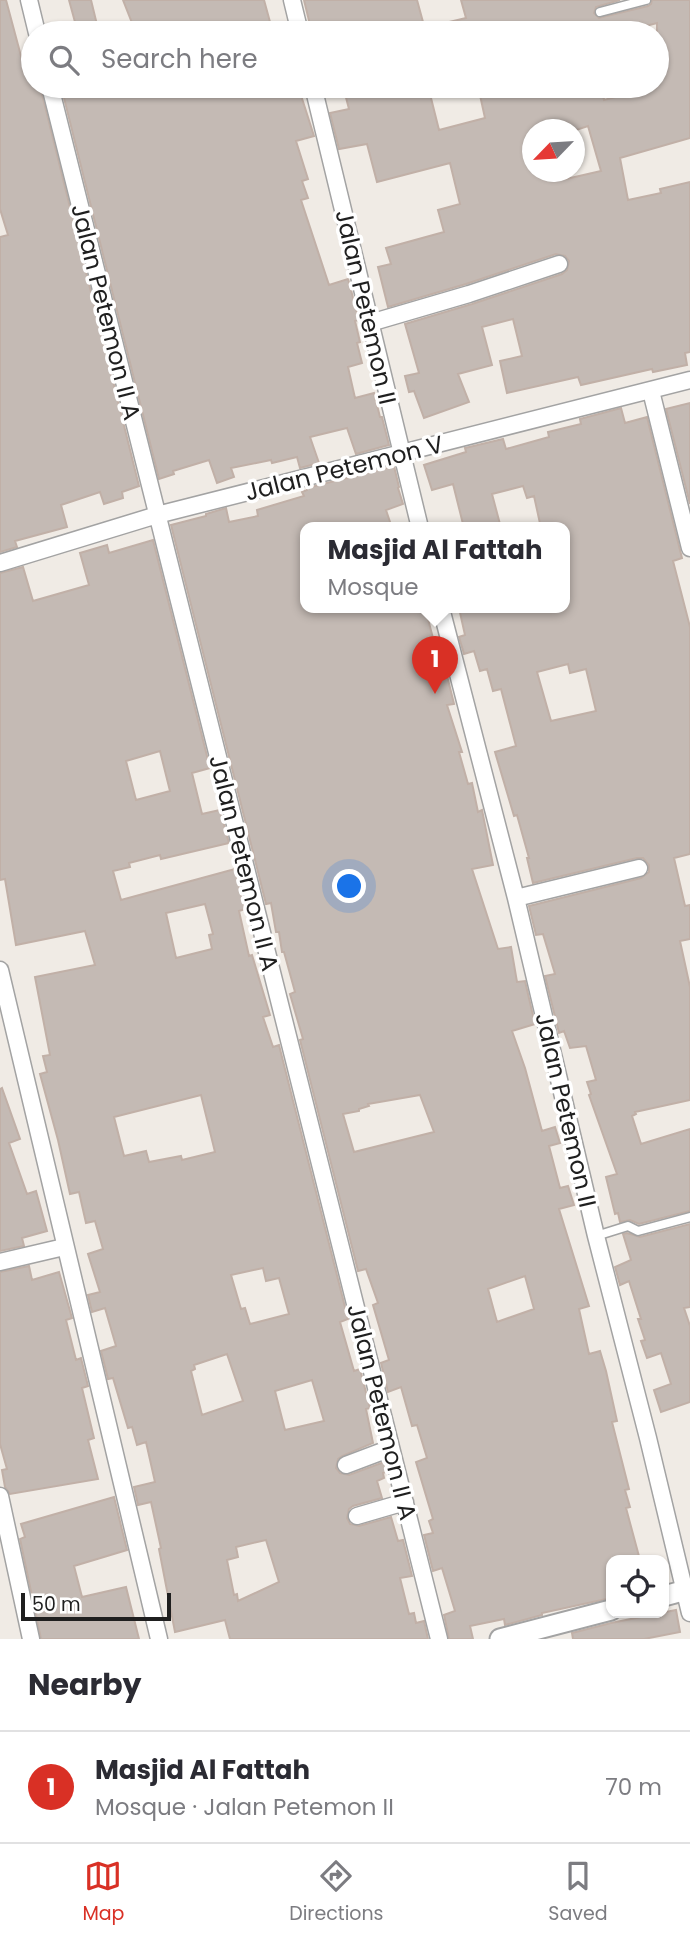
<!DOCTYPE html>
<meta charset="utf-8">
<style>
:root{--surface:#fff;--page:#f7f7f7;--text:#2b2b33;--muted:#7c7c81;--line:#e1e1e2;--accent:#d93025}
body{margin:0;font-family:Poppins,sans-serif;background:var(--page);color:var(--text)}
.controls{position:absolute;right:21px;bottom:21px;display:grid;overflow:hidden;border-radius:14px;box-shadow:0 2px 5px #0004}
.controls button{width:63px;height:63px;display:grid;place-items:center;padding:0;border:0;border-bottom:2px solid var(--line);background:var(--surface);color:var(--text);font:35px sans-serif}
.compass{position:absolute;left:522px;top:119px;width:63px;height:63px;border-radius:50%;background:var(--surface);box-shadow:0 2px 5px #0004;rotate:245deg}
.scale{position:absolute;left:21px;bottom:18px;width:150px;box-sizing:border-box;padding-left:7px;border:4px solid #1f1f1f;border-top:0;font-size:19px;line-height:24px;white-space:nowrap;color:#1f1f1f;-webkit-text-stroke:5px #fff;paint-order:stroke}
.you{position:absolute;left:350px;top:887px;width:24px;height:24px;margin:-18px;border:5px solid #fff;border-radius:50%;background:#1a73e8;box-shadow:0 0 0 10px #1a73e833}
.badge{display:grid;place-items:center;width:46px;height:46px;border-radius:50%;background:var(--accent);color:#fff;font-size:23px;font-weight:700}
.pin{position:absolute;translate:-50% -58px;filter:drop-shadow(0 2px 4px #0008)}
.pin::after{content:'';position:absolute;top:37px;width:24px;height:21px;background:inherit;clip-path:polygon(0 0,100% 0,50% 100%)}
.popup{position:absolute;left:300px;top:522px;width:270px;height:91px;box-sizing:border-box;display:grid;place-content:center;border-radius:14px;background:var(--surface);filter:drop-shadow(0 2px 5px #0005);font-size:23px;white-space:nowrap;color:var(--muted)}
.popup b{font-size:26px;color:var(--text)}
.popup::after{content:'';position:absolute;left:50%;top:100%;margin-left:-14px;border:14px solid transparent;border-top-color:var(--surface)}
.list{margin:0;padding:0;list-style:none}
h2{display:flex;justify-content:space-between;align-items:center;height:91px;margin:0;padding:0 28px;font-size:30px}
h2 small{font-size:23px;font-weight:400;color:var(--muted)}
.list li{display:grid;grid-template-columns:46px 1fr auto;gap:21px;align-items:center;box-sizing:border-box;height:112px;padding:0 28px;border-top:2px solid var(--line)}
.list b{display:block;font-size:26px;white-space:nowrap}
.list p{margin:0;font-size:23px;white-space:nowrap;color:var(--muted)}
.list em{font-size:23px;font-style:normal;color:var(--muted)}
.icon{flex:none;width:38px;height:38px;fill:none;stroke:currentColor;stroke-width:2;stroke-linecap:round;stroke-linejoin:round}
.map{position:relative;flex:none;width:690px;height:1639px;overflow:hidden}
.search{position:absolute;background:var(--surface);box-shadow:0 2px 5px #0004;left:21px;right:21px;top:21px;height:77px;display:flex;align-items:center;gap:18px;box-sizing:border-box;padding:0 24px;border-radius:38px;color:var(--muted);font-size:26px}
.sheet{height:203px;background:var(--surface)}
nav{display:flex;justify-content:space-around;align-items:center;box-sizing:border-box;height:98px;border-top:2px solid var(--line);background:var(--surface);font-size:19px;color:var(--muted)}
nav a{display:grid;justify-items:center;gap:4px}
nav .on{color:var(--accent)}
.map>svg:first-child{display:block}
</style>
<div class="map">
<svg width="690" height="1639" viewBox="0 0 690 1639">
<rect width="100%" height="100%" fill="#f0ebe5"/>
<!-- building -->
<path fill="#c4bab4" stroke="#c1b0a7" stroke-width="2" fill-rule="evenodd" d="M0,0H6L25,71L33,68V86H40L139,486L122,492L123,498L104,504L100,492L61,505L67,527L15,541L17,547L0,552V237L8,235L0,209Z
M69,0H91L99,33H78Z
M123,0H264L273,33H136Z
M304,0H417L426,33H312Z
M461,0H620L596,7L594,13L599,18L648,6L651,4L652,0H690V138L620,158L628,200L661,193L660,189L690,182V352L685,353L687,365L653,372L652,369L581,385L578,377L507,393L500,361L522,356L513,319L482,327L492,365L458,374L469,402L424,418L414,391L409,392L405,376L419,373L405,324L472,304L562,274L567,270L569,261L565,256L556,254L466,284L388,307L378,267L391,264L386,248L444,232L438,210L460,204L450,163L377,182L367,144L339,149L330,113L349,109L343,86H382L383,92L411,86H428L439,130L485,118L478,86H601L604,100L657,86V23L619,33H567L566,30L550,33H429L428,27L466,18ZM588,126L601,171L566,179L564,172H533V130H576Z
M61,86H298L314,136L296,141L308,179L302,181L308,198L301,200L329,285L348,279L359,320L355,321L360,342L357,343L362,363L348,367L355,398L374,393L380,417H382L389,445L356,454L347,428L310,437L319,463L300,468L297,457L272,463L271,460L231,468L234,477L217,483L209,460L173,471L174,474L159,479Z
M690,403V504L666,409Z
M621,408L625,423L647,417L682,558L673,561L690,627V854L674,858L685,906L690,905V939L680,941L690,987V1100L635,1112L636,1114L632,1116L641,1144L690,1129V1211L639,1224L630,1220L620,1222L618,1213L615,1214L606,1177L617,1174L589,1095L591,1094L587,1082L596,1080L586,1046L570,1048L564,1031L559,1033L545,976L555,974L543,934L536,935L529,906L641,878L649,872V865L643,858H637L533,883L527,858H529L517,815L514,816L495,752L516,746L501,689L493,691L487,669L480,671L474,651L464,654L459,637L465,635L459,608H564V528H541L534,496L527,498L523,486L492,494L501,528H464L453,484L432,490L424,465L466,452L465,448L503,439L506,449L549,437L548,432L581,424L580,419ZM568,664L570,673L586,669L596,711L551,721L537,672Z
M394,466L399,487L398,488L403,504L386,510L392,528H305V608H425L433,638L437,643H439L454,704L447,705L462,752H459L468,784L472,783L478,812L482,810L493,865L472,869L498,949L511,947L517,982L525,981L535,1024L512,1031L525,1068L542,1131L555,1127L560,1143L549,1146L560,1188L568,1186L574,1205L559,1209L589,1306L579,1309L589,1354L600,1351L606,1371L617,1421L612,1422L629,1489L625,1490L630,1507L626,1508L640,1560H611V1598L542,1613V1615L505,1625L504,1619L470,1626L473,1639H449L444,1615L455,1611L442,1568L433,1571L424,1535L433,1533L429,1521L433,1519L416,1462L427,1458L417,1425L412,1426L401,1387L388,1392L381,1363L389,1360L373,1305L378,1303L366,1269L358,1271L300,1040L303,1039L290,994L295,992L284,952H282L279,932H276L271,903L266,904L171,525L206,516V514L226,508L229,522L258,516L257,510L304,496L302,492L307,490V488ZM420,1095L434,1132L354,1152L343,1114L359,1111V1109L369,1106L368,1104ZM525,1276L534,1309L497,1322L488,1289Z
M153,540L210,768L192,773L202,814L220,810L229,843L161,859L160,855L129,863L130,867L113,871L121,900L235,869L245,909L239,911L249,956L252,955L270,1015L263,1017L273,1047L279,1045L348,1319L340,1322L354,1371L360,1369L370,1408L366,1409L373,1443L342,1456L338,1459L336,1468L340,1473L349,1475L384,1462L386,1472L383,1473L384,1478L377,1481L382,1498L353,1506L349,1509L347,1518L350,1524L359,1526L391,1517L398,1541L403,1540L412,1576L400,1578L409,1614L414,1613L416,1623L424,1621L428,1639H230L225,1620L175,1632L159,1549L161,1548L151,1502L138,1505L134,1487L155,1482L146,1442L137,1445L132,1427L128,1428L113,1378L108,1379L101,1351L116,1346L105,1308L92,1312L88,1295L100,1292L88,1254L103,1249L95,1221L86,1223L79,1192L70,1194L58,1140L40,1074L47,1072L43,1056L50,1055L35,977L95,965L85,931L16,945L5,879L0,880V573L23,567L33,601L89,585L80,553L107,545L109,553ZM160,751L170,791L136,800L126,761ZM205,904L213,934L209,935L212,949L176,958L166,913ZM201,1095L215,1152L182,1160L181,1156L149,1162L146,1151L124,1156L114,1117ZM263,1268L266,1281L279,1278L289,1314L250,1324L245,1308L241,1309L231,1275ZM227,1354L243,1401L202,1415L191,1371L195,1369L194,1365ZM312,1380L324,1421L285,1430L275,1391ZM266,1540L279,1582L238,1601L237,1594L234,1595L227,1560L238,1557L236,1547Z
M2,1088L20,1139L9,1143L27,1194L36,1191L47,1231L22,1238L24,1246L0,1251V1089Z
M690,1224V1307L684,1308L690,1326V1402L661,1412L654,1390L671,1384L661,1353L647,1358L641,1341L645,1340L638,1319H641L629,1281L620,1285L615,1267L631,1260L623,1234L627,1233L640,1237Z
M29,1266L32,1280L59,1272L72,1318L66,1320L76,1360L81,1358L88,1386L82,1388L94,1438L88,1440L98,1479L10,1494L5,1487L2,1470L7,1469L0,1444V1272Z
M114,1497L127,1550L74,1566L82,1597L126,1587L139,1639H41L20,1539L25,1537L21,1524Z
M676,1610L680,1632L644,1639H573L572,1633L611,1623Z"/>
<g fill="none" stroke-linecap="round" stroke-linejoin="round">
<!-- service casing -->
<g stroke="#a3a3a3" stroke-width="11">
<path id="service" d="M600,12L646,0
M596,1236L628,1226L638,1231L690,1217"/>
</g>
<!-- minor casing -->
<g stroke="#a3a3a3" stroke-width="19">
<path id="minor" d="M29,0L37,33
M292,0L300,33
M50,86L439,1639
M313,86L420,528
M370,323L469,294L559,264
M651,391L690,548
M0,563L157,515L690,380
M441,608L516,898L596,1236L648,1438L690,1613
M516,898L639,868
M0,970L159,1639
M0,1262L64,1247
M346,1465L391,1448
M0,1496L31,1639
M357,1516L405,1502"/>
</g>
<!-- tertiary casing -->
<g stroke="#a3a3a3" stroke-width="23">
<path id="tertiary" d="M664,1596L690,1589
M500,1639L611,1610"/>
</g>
<!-- service -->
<use href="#service" stroke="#fff" stroke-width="8"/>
<!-- minor -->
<use href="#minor" stroke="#fff" stroke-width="16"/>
<!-- tertiary -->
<use href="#tertiary" stroke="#fff" stroke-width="19"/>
</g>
<g text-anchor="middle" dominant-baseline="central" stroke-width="7" stroke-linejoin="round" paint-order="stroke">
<!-- street labels -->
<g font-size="24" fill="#1f1f1f" stroke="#fff">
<text transform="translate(366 307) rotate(77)">Jalan Petemon II</text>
<text transform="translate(106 312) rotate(76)">Jalan Petemon II A</text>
<text transform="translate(344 468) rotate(-14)">Jalan Petemon V</text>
<text transform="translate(244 863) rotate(76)">Jalan Petemon II A</text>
<text transform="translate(566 1110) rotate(77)">Jalan Petemon II</text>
<text transform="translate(382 1412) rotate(76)">Jalan Petemon II A</text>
</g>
</g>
</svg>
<div class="controls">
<button><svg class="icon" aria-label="locate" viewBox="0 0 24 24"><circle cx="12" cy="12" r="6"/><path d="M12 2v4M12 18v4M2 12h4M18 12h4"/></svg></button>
</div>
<svg class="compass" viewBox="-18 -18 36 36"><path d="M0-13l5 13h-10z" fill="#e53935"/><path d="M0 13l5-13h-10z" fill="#7c7c81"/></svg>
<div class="scale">50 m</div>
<div class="you"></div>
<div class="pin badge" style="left:435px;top:694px">1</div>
<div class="popup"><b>Masjid Al Fattah</b>Mosque</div>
<div class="search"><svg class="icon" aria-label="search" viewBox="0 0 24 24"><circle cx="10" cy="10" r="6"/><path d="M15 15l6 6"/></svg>Search here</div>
</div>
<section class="sheet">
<h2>Nearby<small></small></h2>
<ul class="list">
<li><span class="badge">1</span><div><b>Masjid Al Fattah</b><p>Mosque · Jalan Petemon II</p></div><em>70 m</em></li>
</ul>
</section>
<nav>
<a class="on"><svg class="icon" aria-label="map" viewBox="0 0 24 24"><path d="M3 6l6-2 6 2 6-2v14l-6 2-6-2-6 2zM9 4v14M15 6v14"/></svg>Map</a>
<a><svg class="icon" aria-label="directions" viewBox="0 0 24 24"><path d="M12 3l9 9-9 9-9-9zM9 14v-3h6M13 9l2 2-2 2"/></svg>Directions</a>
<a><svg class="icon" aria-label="saved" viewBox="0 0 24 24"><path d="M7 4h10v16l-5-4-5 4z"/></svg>Saved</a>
</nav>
